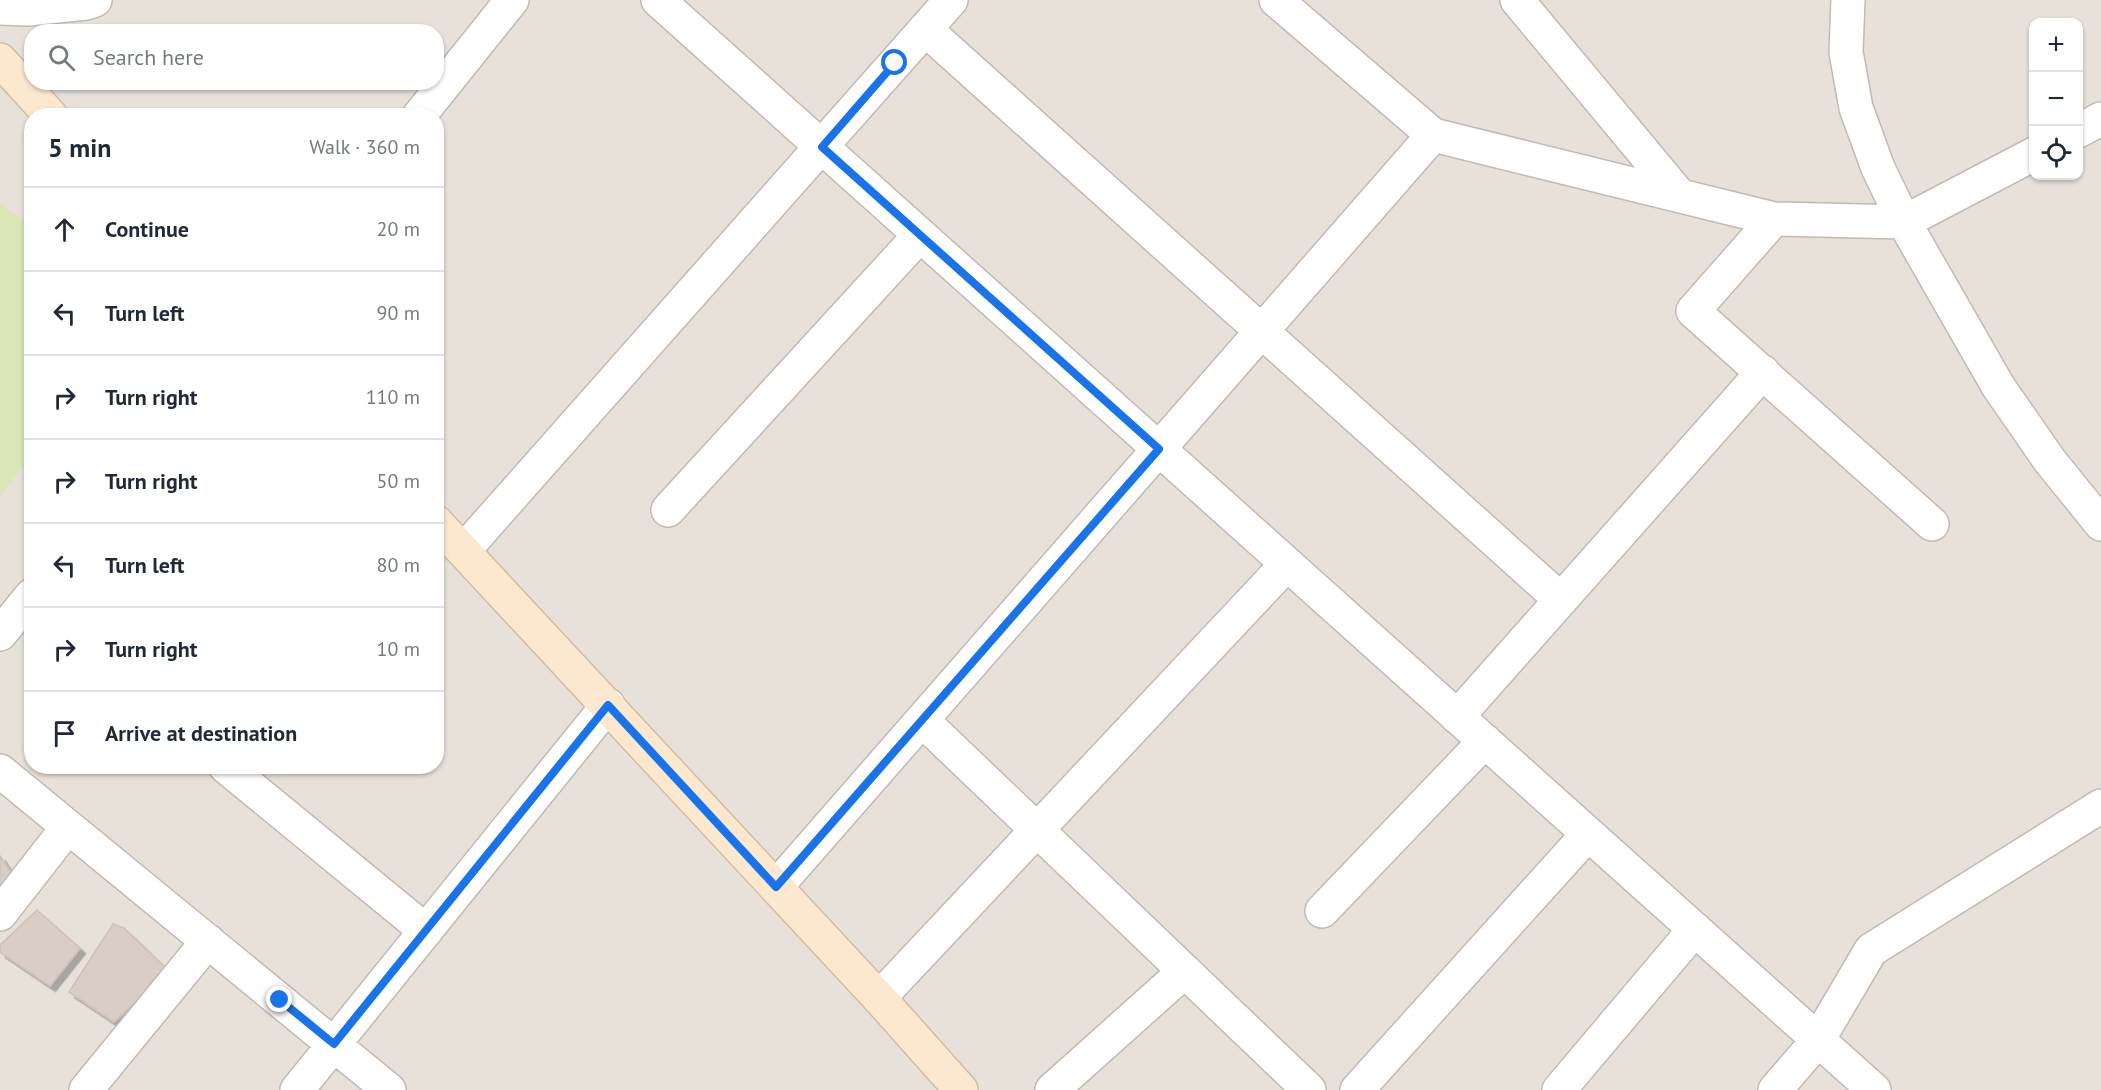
<!DOCTYPE html>
<meta charset="utf-8">
<style>
:root{--surface:#fff;--page:#f6f6f7;--text:#1f2937;--muted:#747a83;--line:#e0e1e3}
body{margin:0;font-family:"PT Sans",sans-serif;background:var(--page);color:var(--text)}
.controls{position:absolute;right:18px;top:18px;display:grid;overflow:hidden;border-radius:12px;box-shadow:0 2px 4px #0004}
.controls button{width:54px;height:54px;display:grid;place-items:center;padding:0;border:0;border-bottom:2px solid var(--line);background:var(--surface);color:var(--text);font:30px sans-serif}
.stop{position:absolute;width:18px;height:18px;margin:-14px;border:4px solid #1a73e8;border-radius:50%;background:#fff}
.stop.end{background:#1a73e8;border-color:#fff;box-shadow:0 2px 6px #0008}
.list{margin:0;padding:0;list-style:none}
h2{display:flex;justify-content:space-between;align-items:center;height:78px;margin:0;padding:0 24px;font-size:26px}
h2 small{font-size:20px;font-weight:400;color:var(--muted)}
.list li{display:grid;grid-template-columns:39px 1fr auto;gap:18px;align-items:center;box-sizing:border-box;height:84px;padding:0 24px;border-top:2px solid var(--line)}
.list b{display:block;font-size:22px;white-space:nowrap}
.list em{font-size:20px;font-style:normal;color:var(--muted)}
.icon{flex:none;width:33px;height:33px;fill:none;stroke:currentColor;stroke-width:2;stroke-linecap:round;stroke-linejoin:round}
.map{position:relative;flex:none;width:2101px;height:1090px;overflow:hidden}
.search{position:absolute;background:var(--surface);box-shadow:0 2px 4px #0004;left:24px;top:24px;width:420px;height:66px;display:flex;align-items:center;gap:15px;box-sizing:border-box;padding:0 21px;border-radius:24px;color:var(--muted);font-size:22px}
.panel{position:absolute;background:var(--surface);box-shadow:0 2px 4px #0004;left:24px;top:108px;width:420px;height:666px;border-radius:24px}
.map>svg:first-child{display:block}
</style>
<div class="map">
<svg width="2101" height="1090" viewBox="0 0 2101 1090">
<defs>
<filter id="shadow"><feDropShadow dx="5.5" dy="5.5" stdDeviation="0" flood-color="#0004"/></filter>
</defs>
<rect width="100%" height="100%" fill="#f5f0ec"/>
<!-- residential -->
<path fill="#e8e1da" fill-rule="evenodd" d="M0,0H2101V1090H0ZM2034,22H2078V176H2034ZM32,32H436V82H32ZM32,116H436V766H32Z"/>
<!-- green -->
<path fill="#dbe6b8" d="M0,203L32,228L31,456L0,497Z"/>
<!-- building -->
<path fill="#d9cdc5" stroke="#d0c0b5" stroke-width="1.5" filter="url(#shadow)" d="M0,856L13,875L0,886Z
M37,910L80,948L50,986L0,952V945Z
M113,924L124,928L170,972L114,1022L69,992Z"/>
<g fill="none" stroke-linecap="round" stroke-linejoin="round">
<!-- minor casing -->
<g stroke="#c3b9b2" stroke-width="36">
<path id="minor" d="M658,0L1874,1090
M1276,0L1433,135L1774,219L1904,222L2034,154
M1517,0L1680,196
M1848,0L1846,52L1856,108L1878,168L1904,222L1998,386L2050,461L2101,524
M925,29L1561,600
M419,116L512,0
M2078,131L2101,119
M1774,219L1693,311L1932,524
M668,510L920,235
M464,550L951,0
M0,634L32,595
M1457,717L1763,372
M923,721L1309,1090
M225,766L426,931
M0,771L389,1090
M776,887L1433,135
M1322,911L1485,741
M0,914L68,827
M879,998L1287,564
M86,1090L208,941
M297,1090L608,705
M1052,1090L1185,971
M1357,1090L1588,834
M1559,1090L1695,929
M1775,1090L1818,1040L1871,950L2101,806"/>
</g>
<!-- tertiary casing -->
<g stroke="#c3b9b2" stroke-width="36">
<path id="tertiary" d="M0,8L28,9L86,3L95,0"/>
</g>
<!-- secondary casing -->
<g stroke="#d4bca0" stroke-width="36">
<path id="secondary" d="M0,60L51,116
M436,522L879,998L961,1090"/>
</g>
<!-- minor -->
<use href="#minor" stroke="#fff" stroke-width="33"/>
<!-- tertiary -->
<use href="#tertiary" stroke="#fff" stroke-width="33"/>
<!-- secondary -->
<use href="#secondary" stroke="#fbe8cf" stroke-width="33"/>
</g>
<g fill="none" stroke-linecap="round" stroke-linejoin="round">
<!-- route -->
<path stroke="#1a73e8" stroke-width="8" d="M280,1000L334,1044L608,705L776,887L1159,449L822,147L895,63"/>
</g>
</svg>
<div class="controls">
<button>+</button>
<button>−</button>
<button><svg class="icon" aria-label="locate" viewBox="0 0 24 24"><circle cx="12" cy="12" r="6"/><path d="M12 2v4M12 18v4M2 12h4M18 12h4"/></svg></button>
</div>
<div class="stop" style="left:895px;top:63px"></div>
<div class="stop end" style="left:280px;top:1000px"></div>
<div class="search"><svg class="icon" aria-label="search" viewBox="0 0 24 24"><circle cx="10" cy="10" r="6"/><path d="M15 15l6 6"/></svg>Search here</div>
<section class="panel">
<h2>5 min<small>Walk · 360 m</small></h2>
<ul class="list">
<li><svg class="icon" aria-label="ahead" viewBox="0 0 24 24"><path d="M12 20V5M6 11l6-6 6 6"/></svg><div><b>Continue</b></div><em>20 m</em></li>
<li><svg class="icon" aria-label="left" viewBox="0 0 24 24"><path d="M17 20v-9H6M10 6l-5 5 5 5"/></svg><div><b>Turn left</b></div><em>90 m</em></li>
<li><svg class="icon" aria-label="right" viewBox="0 0 24 24"><path d="M7 20v-9h11M14 6l5 5-5 5"/></svg><div><b>Turn right</b></div><em>110 m</em></li>
<li><svg class="icon" aria-label="right" viewBox="0 0 24 24"><path d="M7 20v-9h11M14 6l5 5-5 5"/></svg><div><b>Turn right</b></div><em>50 m</em></li>
<li><svg class="icon" aria-label="left" viewBox="0 0 24 24"><path d="M17 20v-9H6M10 6l-5 5 5 5"/></svg><div><b>Turn left</b></div><em>80 m</em></li>
<li><svg class="icon" aria-label="right" viewBox="0 0 24 24"><path d="M7 20v-9h11M14 6l5 5-5 5"/></svg><div><b>Turn right</b></div><em>10 m</em></li>
<li><svg class="icon" aria-label="arrive" viewBox="0 0 24 24"><path d="M6 21V4h12l-3 4 3 4H6"/></svg><div><b>Arrive at destination</b></div></li>
</ul>
</section>
</div>
